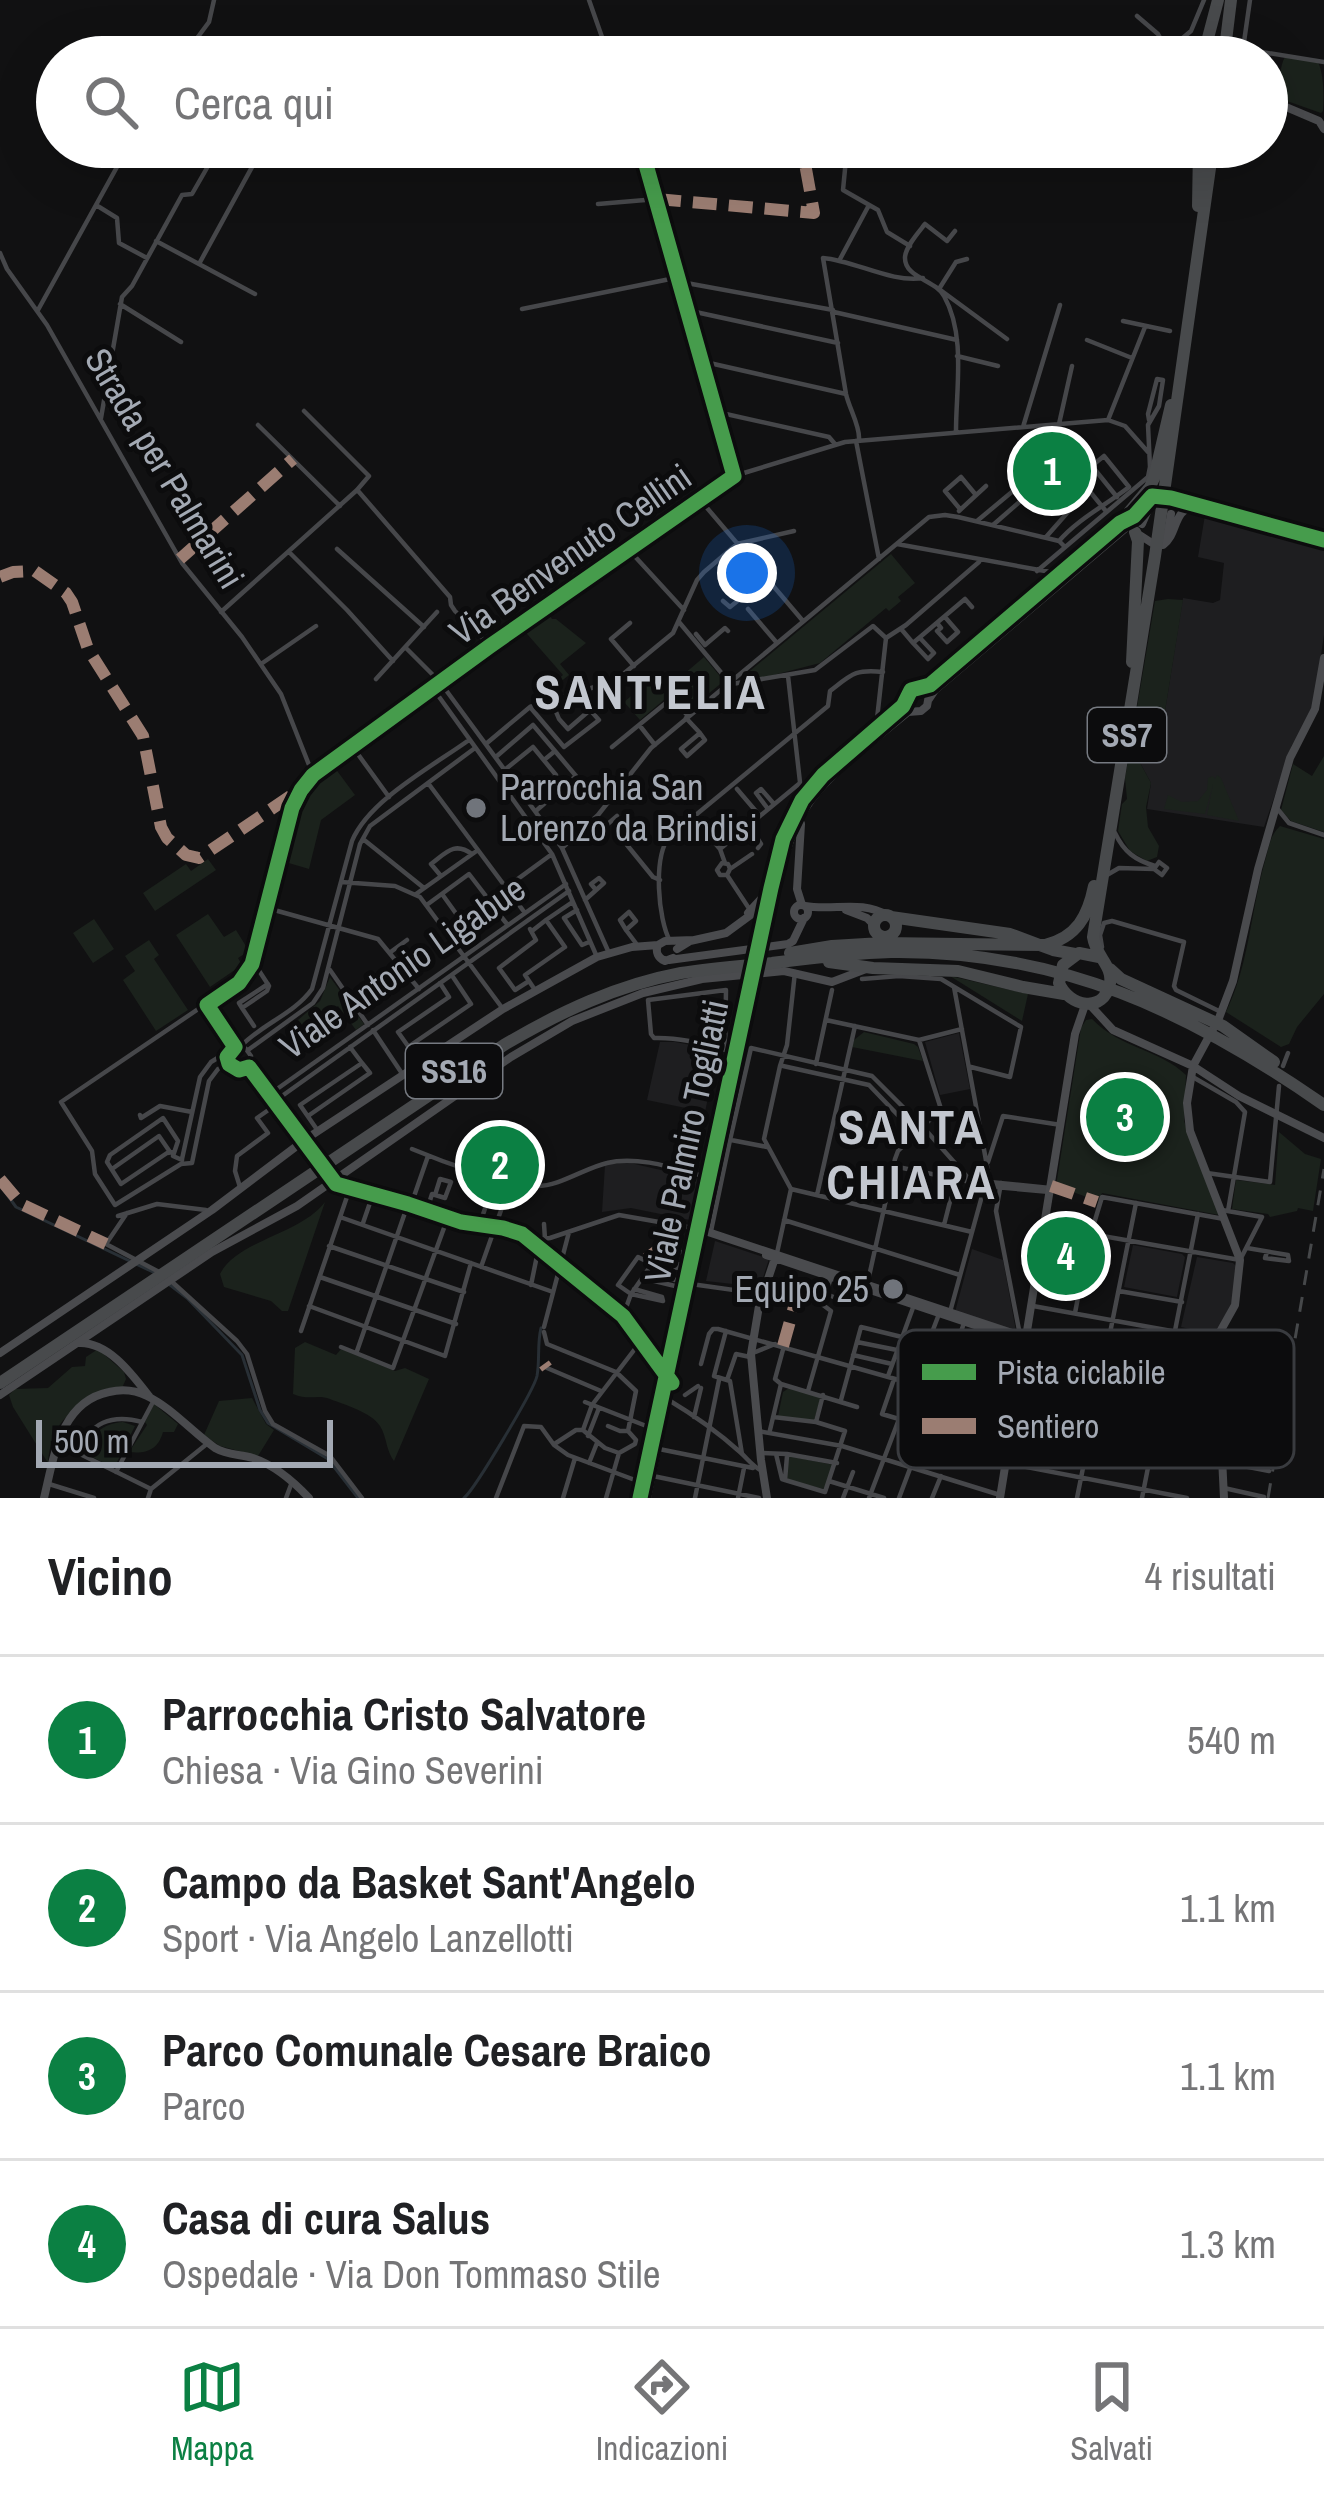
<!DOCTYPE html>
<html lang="it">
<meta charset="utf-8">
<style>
:root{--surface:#fff;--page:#f2f2f2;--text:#202124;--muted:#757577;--line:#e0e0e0;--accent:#0b8043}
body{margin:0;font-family:"Archivo Narrow",sans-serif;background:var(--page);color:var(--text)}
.scale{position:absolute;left:36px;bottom:30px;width:297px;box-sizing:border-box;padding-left:12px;border:6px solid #a3a9b3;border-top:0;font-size:33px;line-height:42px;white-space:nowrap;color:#a3a9b3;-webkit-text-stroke:9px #0c0c0d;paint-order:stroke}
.you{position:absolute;left:747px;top:573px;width:42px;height:42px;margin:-30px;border:9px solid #fff;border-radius:50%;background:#1a73e8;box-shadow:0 0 0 18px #1a73e833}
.badge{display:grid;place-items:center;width:78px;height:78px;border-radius:50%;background:var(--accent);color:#fff;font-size:39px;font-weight:700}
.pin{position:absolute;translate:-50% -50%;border:6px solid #fff;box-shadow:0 3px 12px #0006}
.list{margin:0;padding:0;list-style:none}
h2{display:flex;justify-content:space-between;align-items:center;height:156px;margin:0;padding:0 48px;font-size:51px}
h2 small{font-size:39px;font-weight:400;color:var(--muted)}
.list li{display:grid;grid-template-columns:78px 1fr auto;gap:36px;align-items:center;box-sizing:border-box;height:168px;padding:0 48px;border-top:3px solid var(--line)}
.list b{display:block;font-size:45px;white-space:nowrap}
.list p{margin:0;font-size:39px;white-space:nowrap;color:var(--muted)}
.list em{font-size:39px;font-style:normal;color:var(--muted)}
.icon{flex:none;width:66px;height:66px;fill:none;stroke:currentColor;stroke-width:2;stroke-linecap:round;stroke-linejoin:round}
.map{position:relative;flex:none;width:1324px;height:1498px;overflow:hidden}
.search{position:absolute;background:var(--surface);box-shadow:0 12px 48px #0002;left:36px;right:36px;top:36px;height:132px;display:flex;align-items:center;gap:30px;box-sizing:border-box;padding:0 42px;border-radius:66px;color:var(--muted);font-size:45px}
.sheet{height:828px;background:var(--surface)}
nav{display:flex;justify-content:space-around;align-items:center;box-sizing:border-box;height:168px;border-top:3px solid var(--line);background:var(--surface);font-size:33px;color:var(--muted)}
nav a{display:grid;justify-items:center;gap:6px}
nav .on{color:var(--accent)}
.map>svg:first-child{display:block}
</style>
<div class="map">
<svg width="1324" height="1498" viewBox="0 0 1324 1498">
<rect width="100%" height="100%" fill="#111112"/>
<!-- built -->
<path fill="#1e1e20" d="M1208,513L1324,546V635L1314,702L1305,726L1292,745L1264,827L1147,809L1151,783L1138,759L1143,749L1160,742L1183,598L1213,603L1220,600L1224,563L1198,557L1205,515Z
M959,1033L970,1089L940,1095L925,1042Z
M660,1042H675L718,1050L705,1112L647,1100Z
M626,1162L704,1180L695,1221L631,1208L602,1212L605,1165Z
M715,1241L769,1259L760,1287L706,1281Z
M1133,1245L1182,1254L1185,1257L1177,1297L1124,1287Z
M972,1249L1003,1260L1016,1331L955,1312Z
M1197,1257L1233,1263L1237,1267L1233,1300L1216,1333L1212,1334L1181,1327Z"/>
<!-- green -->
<path fill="#1b221c" d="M1285,57L1318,62C1324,75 1324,95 1323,111L1321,113L1267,94V86L1276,87C1282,78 1279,67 1285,57Z
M891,554L915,583L898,597L901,601L889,611L886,608L820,663L762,678L744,680L745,675Z
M1168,599L1183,600L1160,742L1143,749L1138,759L1151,783L1146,807L1148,827L1159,846L1157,857L1147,861L1130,851L1118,831L1122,804L1127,799L1125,778L1155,601Z
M546,610L552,619H556L586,643L560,664L569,675L559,683L556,681L563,675L521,627Z
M704,657L724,681L686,712L671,694L640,720L624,702L650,680L663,692Z
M1324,756V832L1291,821L1281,810L1293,764L1312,776Z
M334,762L337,766L335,768L355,795L321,820L309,869L282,861C292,822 298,786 334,762Z
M1217,775L1221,778L1239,821L1207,815L1213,784L1205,814L1164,809L1168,795L1182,802L1198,801L1207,790L1208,778L1213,776L1215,779Z
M1280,826L1324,839V994L1297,1027L1289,1044L1281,1047L1226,1012C1249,965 1251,910 1265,861C1269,847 1270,835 1280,826Z
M208,859L216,870L155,911L143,893L186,864L191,871Z
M208,914L224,937L236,930L249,951L238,958L242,965L210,987L176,935Z
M94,919L114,949L93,963L73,933Z
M149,940L159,955L154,959L188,1010L156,1031L123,980L135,971L125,956Z
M950,976L1028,994L1022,1021Z
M330,977L364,1024L356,1030L338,1006L306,1030L298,1020L320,1001Z
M1092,1019C1121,1049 1159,1049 1186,1075L1184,1121L1219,1215L1102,1193L1098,1201L1056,1186L1081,1028L1086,1020Z
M864,1032L914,1044L918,1047L923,1061L852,1047L854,1040Z
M1279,1132L1305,1154L1321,1159L1313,1211L1298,1208L1297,1211L1270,1217L1268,1214L1232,1209L1236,1180L1275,1185Z
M325,1202L288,1311H282L271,1301L224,1287L220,1274C237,1240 300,1235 325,1202Z
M305,1342L336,1355L341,1349L395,1371L405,1368L429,1379L394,1461C386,1451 387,1437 380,1426C371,1412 345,1405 330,1399C317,1394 310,1401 293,1394L295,1348Z
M98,1349L124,1372L126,1379L122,1388C79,1406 53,1412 48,1463L13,1407L9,1395L15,1389L48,1388L72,1367L85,1366L86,1357Z
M789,1388L821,1397L814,1421L778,1416L783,1392Z
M252,1398L266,1424L274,1430L258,1456L220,1446L204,1435L219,1401Z
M154,1404L178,1424L174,1432H163C158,1450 146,1454 129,1452L147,1425L145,1422Z
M123,1422L135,1426L114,1468L86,1454C90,1435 103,1423 123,1422Z
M789,1456L834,1465L824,1489L786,1480Z"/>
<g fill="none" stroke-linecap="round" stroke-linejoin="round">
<!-- stream -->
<path stroke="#282f35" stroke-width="3" d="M0,1185L16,1207L153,1272
M170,1285L187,1298L242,1355L260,1410L268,1423L328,1459L358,1498
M464,1498C475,1489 534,1390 537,1376C540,1360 537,1344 541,1328"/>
<!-- street -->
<path stroke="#46474a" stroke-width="4.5" d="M589,0L609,57
M1250,0L1243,49L1324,62
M1137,16L1158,34L1171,57
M1167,51L1191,31L1204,0
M183,57L209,22L214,0
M641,147L734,476
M838,147L846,159L843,190L878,210L887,232L910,246
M598,204L657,199
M96,205L117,218L119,243L147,258
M955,231L947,241L925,224C918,233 906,246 905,257C904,278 936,280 944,296C966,335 956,388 956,431
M156,241L255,294
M0,253L7,269L47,325L182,563L242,637L281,694L313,775
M967,259L956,262L939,289L1007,339
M839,261L869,205
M199,264L263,147
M681,282L833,310
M120,304L181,342
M522,309L680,277
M38,310L128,147
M691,311L838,343
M834,312L957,340
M1123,321L1170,331
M1087,340L1132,358
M957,356L998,366
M705,362L846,394
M717,412L829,437L835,444
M101,418L122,297L132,286L182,195L192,194L219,147
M1108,420L1145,327
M1059,424L1072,366
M258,425L340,506
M1023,427L1060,305
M859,439C860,426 849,408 846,394L823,258C856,261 891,283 923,278
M856,441L879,559
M1092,466L1117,497
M1078,477L1105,510
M359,492L450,597L451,605L455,611L490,646
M702,502L803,621
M960,509L945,491L961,477L976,495
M959,511L986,486
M977,521L1013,491L1055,496L1104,456L1129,487C1106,505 1078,519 1059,541
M993,525L1024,498L1025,492
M1046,537L1068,512L1055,496
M897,544L1056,573
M337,549L424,627
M629,550L684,610
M289,552L347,610L393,661
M738,566L747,557
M1037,571L1148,477L1150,467L1148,425L1159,406L1163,380L1157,379L1148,414L1149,420
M723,601L730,607L766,578
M748,609L777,643
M221,612L357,490L369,476L304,411
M679,622L729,682
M630,623L611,639L634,666
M937,623L941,628L937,631L947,642L958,632L945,617
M902,630L913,643L965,599L972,607
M696,634L705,645L725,628L728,631
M886,638L906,625L979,562
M913,643L928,659L934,653L920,638
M406,648L440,682L562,848L609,953
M261,664L316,626
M788,676L802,800
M376,679L437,612
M726,685L815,670L873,626L886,638
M432,687L552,854L597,957
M576,692L590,710
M530,707L564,747L599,720L590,710L568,729L559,719L551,700
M686,718L700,733L681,749L687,756L705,740L700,733
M640,726L655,745
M876,728L886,638
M487,743L530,707L614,681L622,675L673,633L697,580L704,572L737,544L794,531
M352,746L389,797
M612,747L672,698L688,716
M497,756L533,725L555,751L544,760
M507,768L533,747L556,775L527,800
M428,783L525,913
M737,789L760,816
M1276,807L1289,823L1324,835
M768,809L756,793L761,789L774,804
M537,810L576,776L555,751
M692,817L720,849L725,863
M595,821L602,829L617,816
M749,825L761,844L758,848
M1115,833C1124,852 1135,860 1155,866
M363,839L424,888
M627,845L653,877L660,880
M562,848L598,815L651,748L929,517L945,515L958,517L1059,541L1064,546
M720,849L800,783
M730,869L728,864L722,863L717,870L720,875H727L730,869L752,854
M727,875L750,910
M1107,875L1119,868L1154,869L1159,862L1167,868L1162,875L1154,869
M441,876L431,864C446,853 454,841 472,854
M341,882L395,886L420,897L503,1009
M416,894L478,850
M442,894L470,933L498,913L507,924
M585,900L604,883L599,878L591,884L596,890
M428,904L469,874L489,900L552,854
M267,908L378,939L419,989
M577,910L564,918L582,945L589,942
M546,920L571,903
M626,930L620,920L629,912L636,921L626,930L638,946
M532,931L546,920L565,947L525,975L535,990
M670,941C658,919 653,858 669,837L828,706L830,691C852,674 855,669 883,672
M1102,947L1100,935L1104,923L1112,921L1184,942L1174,986L1176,990L1221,1012
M392,951L407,940
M252,964L256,966L269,986L267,991L242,1008L254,1026
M330,970L368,1025
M862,979L899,976L941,979L1021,1027L1010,1077L971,1067
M529,981L515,990L499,968L536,940L530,929
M954,987L990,1182
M208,1007L235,1047
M242,1008L239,1003L268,984
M826,1020L919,1040L962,1029
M373,1030L403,1075
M241,1046C262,1024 294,1014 312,989L352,841C369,800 433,766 469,740
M408,1047L471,1004L453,977
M248,1050L313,1003L323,988L360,844L370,826L475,748
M725,1050L726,990L648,1000L651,1034L654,1038C683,1037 710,1046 738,1053
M229,1054V1064L242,1071L251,1062V1056L246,1049
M420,1063L398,1032L449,997L440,983
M229,1064L218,1069L209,1081L192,1163L181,1164L115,1205L95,1174L92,1151L61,1102L244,978L255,956L292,808L301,790L313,775L490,646L734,476L845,442L1108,420L1125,426L1148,452
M816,1064L832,990
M783,1066L869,1085L916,1134
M1283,1066L1288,1053
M1191,1076L1236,1102L1245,1112L1228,1211
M270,1094L566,884
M275,1101L569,891
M140,1115L141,1118L160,1106L192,1112
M308,1116L370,1073L362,1063
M318,1131L300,1105L362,1063L350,1047
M730,1140L751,1048L872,1076L923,1127L970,1180
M731,1140L767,1147
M412,1149C443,1162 505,1185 537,1186C560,1186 585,1168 607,1163C637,1155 677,1169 707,1177
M174,1152L167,1153L121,1184L107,1162L110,1155L163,1118L178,1141L173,1156L182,1160
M182,1159L200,1077L211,1062L237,1046H241
M988,1162L1003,1116L1061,1125
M893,1166L985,1185L990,1182L1050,1188
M112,1169L159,1136L170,1152
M1207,1173L1270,1182L1279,1086
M1001,1183L996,1211L1020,1335
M984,1186L1050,1192
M240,1187L235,1171L237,1156L268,1133L257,1118L277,1104
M791,1189L972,1232
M817,1195L855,1026
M411,1205L428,1156
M427,1210L432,1194L445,1198L451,1182L440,1179L435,1195
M127,1213L106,1244L161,1273
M118,1216L157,1204L206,1210
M340,1217L553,1292
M784,1220L960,1275
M363,1223L373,1194
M480,1223L496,1177
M544,1224L545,1239
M944,1225L956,1178
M711,1231L730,1140
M1091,1234L1240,1260L1262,1217L1222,1210
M532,1240L550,1238L619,1215L699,1229
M329,1246L464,1292
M664,1248L693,1255
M1247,1248L1288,1255L1289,1261L1265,1258L1267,1252
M777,1253L791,1189L764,1139L780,1066L787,1045L795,972
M481,1267L511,1182
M320,1277L456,1324
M642,1278L675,1286L678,1284L676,1280L647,1273
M170,1280L237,1341L247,1354L265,1411L273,1424L330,1456L362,1498
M691,1284L819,1302L831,1311L808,1391
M531,1285L539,1246
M634,1289L662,1297L663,1301L631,1294L618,1285L638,1257L652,1264L679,1268L678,1264L656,1259
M1119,1291L1182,1302
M826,1294L849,1303L861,1299L866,1290L895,1159L898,1151L941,1109L919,1040
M819,1302L826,1294L831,1277
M309,1306L445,1356L471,1263
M1033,1306L1216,1339
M950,1312L985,1185
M1075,1313L1089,1240L1102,1197L1224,1219
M623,1316L631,1294L680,1224
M544,1327L569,1232
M301,1331L350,1188
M726,1331L714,1376L730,1381L742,1454
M544,1332L547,1344L616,1372L636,1391L628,1431L636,1440L635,1444L619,1453
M930,1339L1021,1369
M1030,1339L1105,1361L1206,1380
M857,1342L897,1350
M956,1346L964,1323
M341,1347L393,1368L448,1217
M357,1351L408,1204
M753,1353L775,1344
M853,1355L892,1364
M897,1357L920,1366
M701,1364L709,1334L713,1329H718L913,1384L1015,1408
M547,1368L601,1391
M888,1376L914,1305
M894,1379L882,1414L899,1419
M1021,1379L1269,1427
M727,1380L736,1354L750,1357
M781,1384L857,1407
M685,1395L698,1386
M667,1399C692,1414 718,1432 740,1452C748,1459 752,1466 762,1471
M841,1400L861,1327L902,1337
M585,1402L654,1429
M694,1417L701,1388
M773,1417L816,1422L845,1431L825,1492L785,1480
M1013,1421L1269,1471
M142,1422C114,1414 86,1421 82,1455L151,1489
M816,1422L823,1395
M1268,1425L1283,1342
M608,1426L620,1431H628
M770,1430L781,1384L775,1379L784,1346
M584,1431L605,1448L619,1453
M758,1431L842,1446L1000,1495
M588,1436L599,1408
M556,1443L576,1430H583L592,1405L641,1341
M659,1449L753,1468
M760,1453L787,1454L837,1463
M776,1454L782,1479L785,1480
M589,1463L597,1443
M1006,1463L1187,1498
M116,1472L154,1400
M653,1476L759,1498
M785,1480L787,1456
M829,1481L884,1498
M49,1484L94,1498
M1224,1488L1264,1497
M148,1498L151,1489L208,1443
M286,1498L292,1482
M496,1498L524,1426L541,1427L554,1445L568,1455L643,1483
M563,1498L575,1458
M606,1498L619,1453
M695,1498L719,1380
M738,1498L744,1468
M843,1498L853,1472
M869,1498L939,1314
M899,1498L911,1466
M932,1498L941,1476
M1077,1498L1136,1203
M1142,1498L1198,1214"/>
<!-- secondary -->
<path stroke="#4a4b4e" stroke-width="8" d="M1267,99L1319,121L1324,129
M1140,507L1152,496L1167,497L1324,540
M1142,524L1151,503L1156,500
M1135,532L1152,543L1163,545C1179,533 1172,510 1195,506
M1163,540L1167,536L1171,514
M929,699L935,690L1127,527
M801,824L797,889L802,905
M794 912a7 7 0 1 1 14 0a7 7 0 1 1-14 0Z
M805,906C832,911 863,900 886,915
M846,910L867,918L874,925
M748,913L770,889
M658,945C655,952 658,958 665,961L673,958
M677,949L690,941L726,933L756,911L764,916
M669,960L788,944L793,941L804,918
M1090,1005L1113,1030L1193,1066L1239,1096L1324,1138
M249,1067L331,1180
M331,1180L336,1184L408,1204L461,1222L503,1228L522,1234L623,1316L667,1377
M711,1193L781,870C787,849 793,828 805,809C827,773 875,740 908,712L921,711L927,706L929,695L923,689
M699,1229L1027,1338
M766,1255L1025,1342
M78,1343C108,1341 132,1374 149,1396
M0,1353L212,1210L306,1139L503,1009L597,957L632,947L658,945L665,941L694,940
M0,1395L212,1252L297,1206L511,1057L572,1021L643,993L702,979L784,971L832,982L866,969
M44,1498C54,1457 60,1402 109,1392C122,1389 135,1390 147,1396C172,1408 192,1432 215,1448C227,1455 239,1454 253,1458C274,1465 294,1482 309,1498
M640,1498L771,888C778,856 785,825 804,798C829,762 870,734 903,706L911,690L930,685L1120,523
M647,1498L694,1272
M767,1498L761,1460L751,1354L759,1306L776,1255
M1000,1498L1075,1034L1085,1005
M1224,1498L1221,1437L1210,1364L1216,1339L1235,1305L1240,1260L1190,1131L1187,1103L1193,1066L1219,1018L1233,981L1258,869L1290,758L1315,709L1324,658"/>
<!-- highway -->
<path stroke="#484a4c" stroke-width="12" d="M1203,57L1218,0
M1224,57L1231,0
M1198,206L1199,147
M1120,523L1150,487L1154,478L1171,405
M1132,662L1138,541L1135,532
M874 926a11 11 0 1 1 22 0a11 11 0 1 1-22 0Z
M891,917L1010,934L1053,950L1075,954
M790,953L832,946L882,943L1045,945C1077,937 1088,916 1094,886
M1099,957L1079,953L1063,965L1059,983C1069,1007 1104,1014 1110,983C1113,966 1096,957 1093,937L1155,556L1213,147
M829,962L873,968L958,971L1023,987L1064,994
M1110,969L1121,979L1223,1026L1274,1062
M0,1383L504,1045C560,1012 617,985 681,973C712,968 742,966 772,963C812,958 851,953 891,952C1059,950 1189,1011 1324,1105"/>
<!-- rail -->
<path stroke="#46484a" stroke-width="3" stroke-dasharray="15 12" stroke-linecap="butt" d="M1268,1498L1324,1169"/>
<!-- quiet -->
<path stroke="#9b7d72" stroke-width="12" stroke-dasharray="24 12" stroke-linecap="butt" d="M657,199L814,213L802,147
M180,559L293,459
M0,577L13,572L35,571L66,593L72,602L88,649L143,736L161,827L167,838L186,855L199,858L295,793
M0,1179L21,1204L106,1244
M1051,1186L1097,1202
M648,1250L651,1254
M783,1346L796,1300
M544,1364L547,1368"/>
<!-- cycleway casing -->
<g stroke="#0c0c0d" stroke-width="22">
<path id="cycleway" d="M641,147L734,476L490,646L313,775L301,790L292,808L252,964L239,983L207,1005L235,1047L227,1057L229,1064L239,1070L249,1067L336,1184L408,1204L461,1222L503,1228L522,1234L623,1316L672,1383
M640,1498L771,888L783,839L802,800L823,775L903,706L911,690L930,685L1120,523L1134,516L1152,496L1171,498L1324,540"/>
</g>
<!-- cycleway -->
<use href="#cycleway" stroke="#469c4c" stroke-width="15"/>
</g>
<!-- markers -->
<g fill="#70747b" stroke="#0c0c0d" stroke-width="4.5">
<circle cx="476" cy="808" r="12"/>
<circle cx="893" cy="1289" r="12"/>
</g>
<g text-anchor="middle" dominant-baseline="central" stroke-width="10" stroke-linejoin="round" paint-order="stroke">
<!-- shield labels -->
<g fill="#0c0c0d" stroke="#767a81" stroke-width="3">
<rect x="1088" y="708" width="78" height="54" rx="9"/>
<rect x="406" y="1044" width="96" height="54" rx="9"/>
</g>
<g font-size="33" font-weight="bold" fill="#a3a9b3">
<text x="1127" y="735">SS7</text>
<text x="454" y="1071">SS16</text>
</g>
<!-- street labels -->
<g font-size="36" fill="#a3a9b3" stroke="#0c0c0d">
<text transform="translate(165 468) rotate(59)">Strada per Palmarini</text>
<text transform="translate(570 554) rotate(-35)">Via Benvenuto Cellini</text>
<text transform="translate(402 967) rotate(-35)">Viale Antonio Ligabue</text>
<text transform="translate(686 1141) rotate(-78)">Viale Palmiro Togliatti</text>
</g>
<!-- poi labels -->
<g font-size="36" fill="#a3a9b3" stroke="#0c0c0d" text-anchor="start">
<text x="500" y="787">Parrocchia San<tspan x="500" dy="41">Lorenzo da Brindisi</tspan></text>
<text x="869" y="1289" text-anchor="end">Equipo 25</text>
</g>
<!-- district labels -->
<g font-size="48" font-weight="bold" letter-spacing="3" fill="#c3c7cf" stroke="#0c0c0d">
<text x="651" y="691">SANT'ELIA</text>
<text x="912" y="1126">SANTA<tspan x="912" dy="55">CHIARA</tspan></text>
</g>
</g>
<!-- legend -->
<rect x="898" y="1330" width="396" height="138" rx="18" fill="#0c0c0d" stroke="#393b3f" stroke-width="3"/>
<rect x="922" y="1364" width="54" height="16" fill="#469c4c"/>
<rect x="922" y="1418" width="54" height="16" fill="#9b7d72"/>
<g font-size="33" fill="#a3a9b3">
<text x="997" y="1384">Pista ciclabile</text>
<text x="997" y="1438">Sentiero</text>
</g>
</svg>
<div class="scale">500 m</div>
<div class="you"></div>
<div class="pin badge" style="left:1052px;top:471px">1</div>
<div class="pin badge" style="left:500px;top:1165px">2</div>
<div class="pin badge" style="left:1125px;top:1117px">3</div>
<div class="pin badge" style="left:1066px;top:1256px">4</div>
<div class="search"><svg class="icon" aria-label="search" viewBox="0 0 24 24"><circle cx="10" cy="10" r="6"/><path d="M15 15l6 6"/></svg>Cerca qui</div>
</div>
<section class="sheet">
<h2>Vicino<small>4 risultati</small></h2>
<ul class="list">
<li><span class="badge">1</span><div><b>Parrocchia Cristo Salvatore</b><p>Chiesa · Via Gino Severini</p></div><em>540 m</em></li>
<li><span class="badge">2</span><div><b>Campo da Basket Sant'Angelo</b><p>Sport · Via Angelo Lanzellotti</p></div><em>1.1 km</em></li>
<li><span class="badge">3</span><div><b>Parco Comunale Cesare Braico</b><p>Parco</p></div><em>1.1 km</em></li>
<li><span class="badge">4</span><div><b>Casa di cura Salus</b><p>Ospedale · Via Don Tommaso Stile</p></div><em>1.3 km</em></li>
</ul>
</section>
<nav>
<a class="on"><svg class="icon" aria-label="map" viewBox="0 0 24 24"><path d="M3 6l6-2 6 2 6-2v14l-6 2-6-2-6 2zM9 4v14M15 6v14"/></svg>Mappa</a>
<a><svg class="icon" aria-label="directions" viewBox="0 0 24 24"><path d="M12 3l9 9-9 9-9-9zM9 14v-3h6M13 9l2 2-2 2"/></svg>Indicazioni</a>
<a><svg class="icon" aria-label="saved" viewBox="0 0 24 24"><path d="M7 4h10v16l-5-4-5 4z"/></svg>Salvati</a>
</nav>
